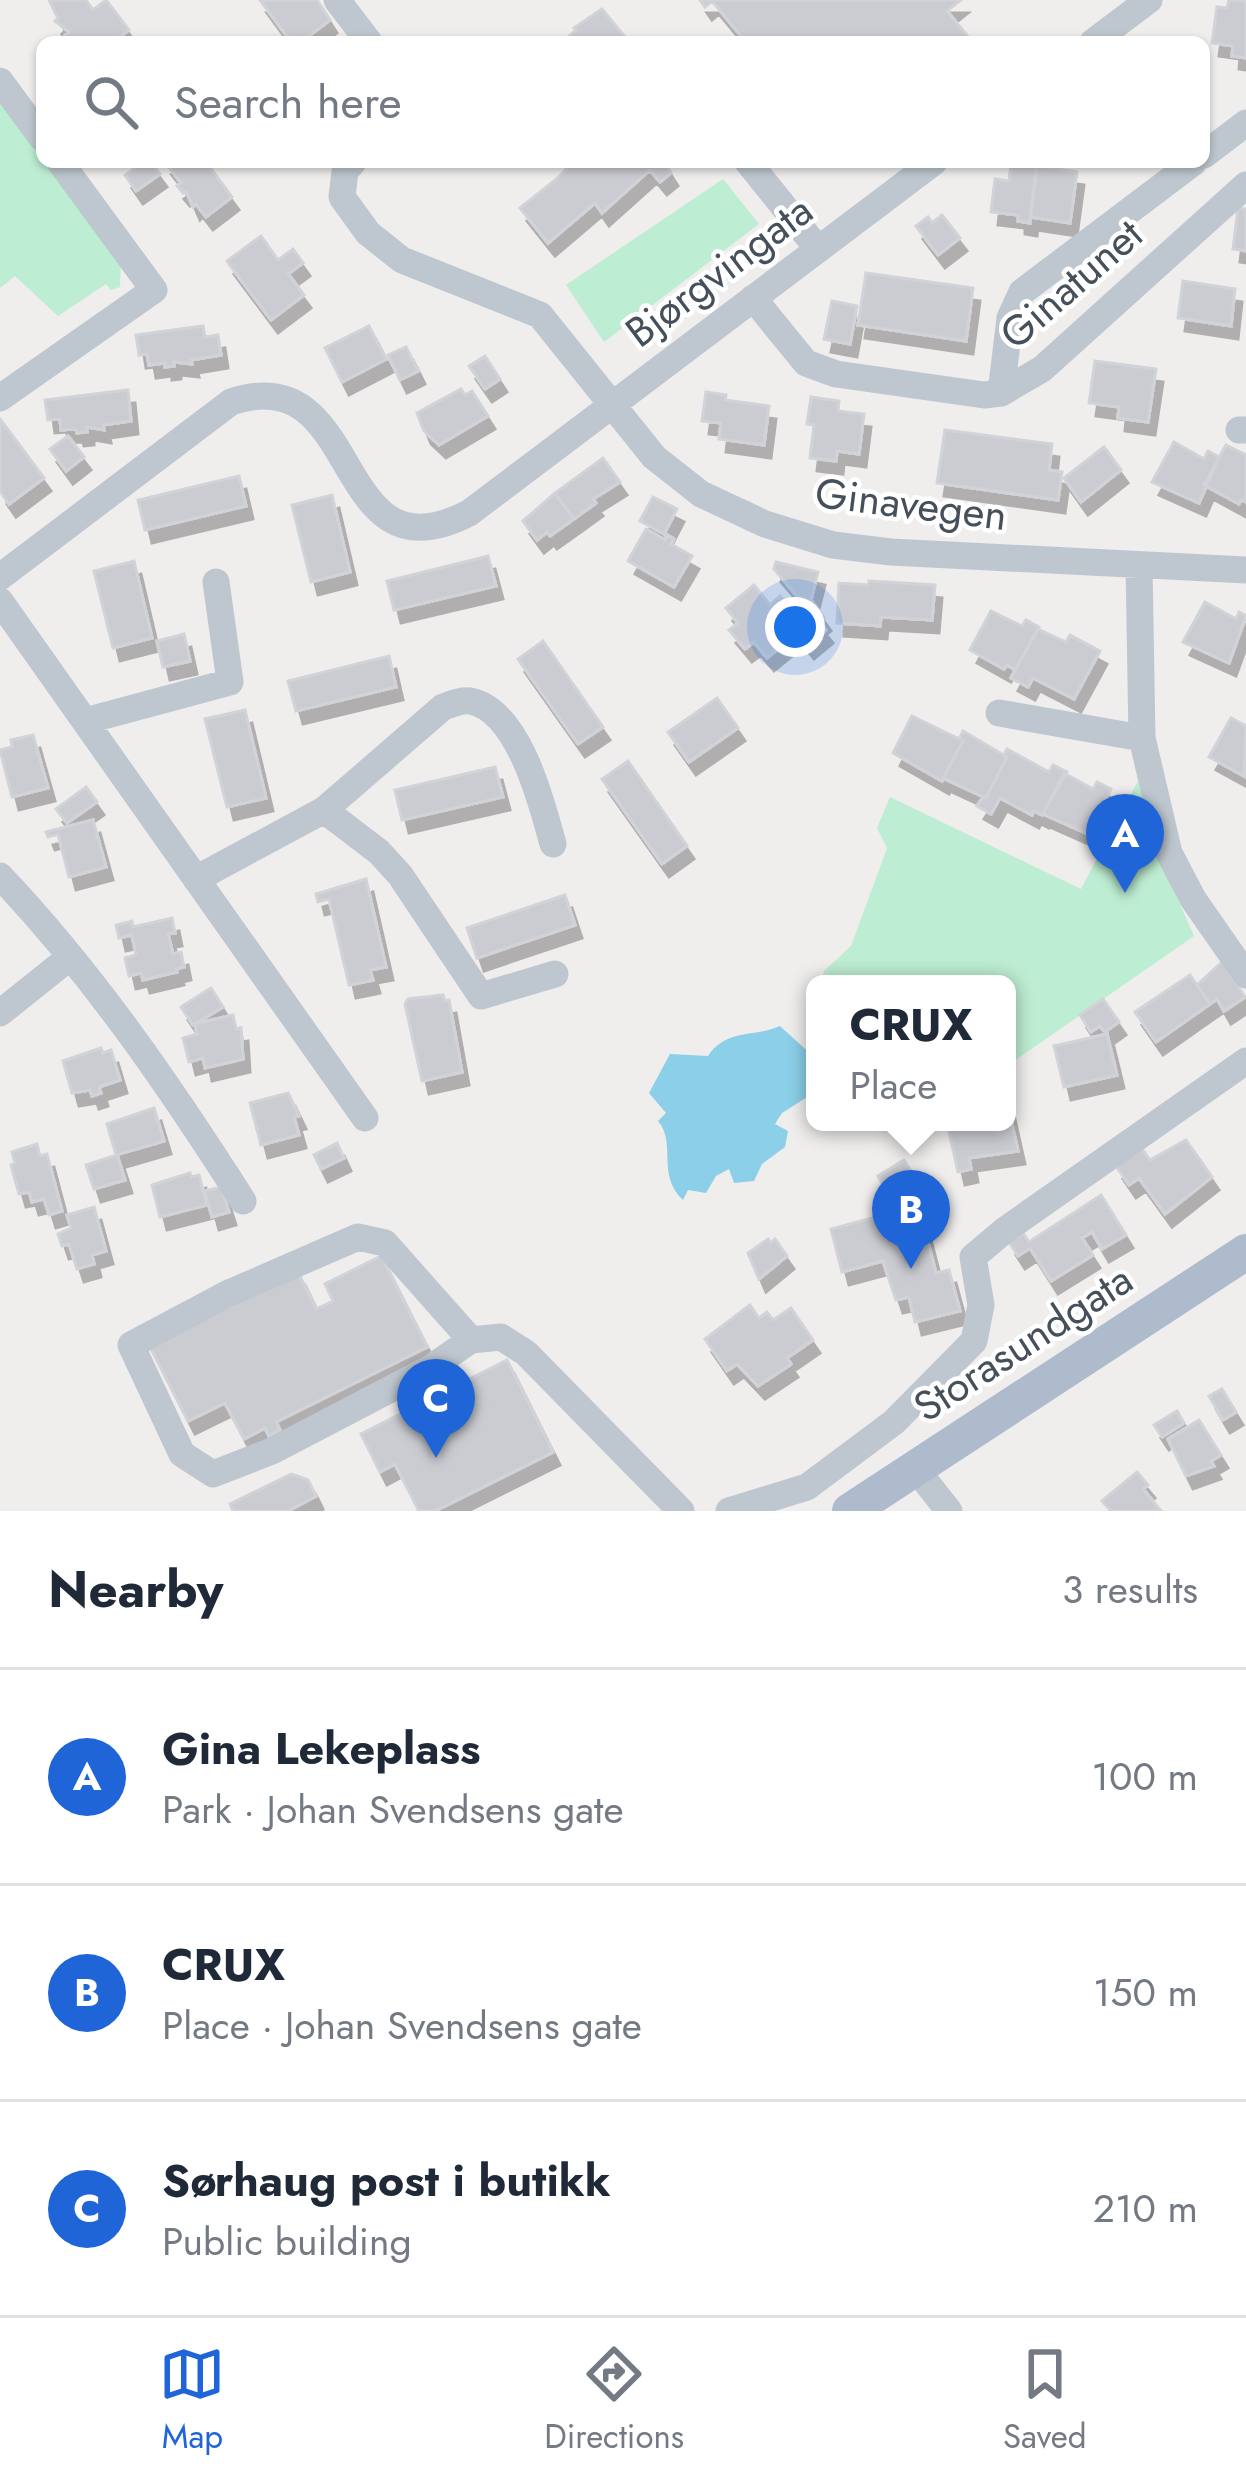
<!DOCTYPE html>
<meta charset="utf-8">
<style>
:root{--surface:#fff;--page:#f2f2f3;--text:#1f2937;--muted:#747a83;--line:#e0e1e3;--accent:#1f65d8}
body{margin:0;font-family:Jost,sans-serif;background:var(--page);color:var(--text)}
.you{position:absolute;left:795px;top:627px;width:42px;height:42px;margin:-30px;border:9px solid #fff;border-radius:50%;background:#1a73e8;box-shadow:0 0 0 18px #1a73e833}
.badge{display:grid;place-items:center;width:78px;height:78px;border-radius:50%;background:var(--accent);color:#fff;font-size:39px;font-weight:700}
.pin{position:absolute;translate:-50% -99px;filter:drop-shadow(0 3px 6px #0008)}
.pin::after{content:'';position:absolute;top:63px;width:42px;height:36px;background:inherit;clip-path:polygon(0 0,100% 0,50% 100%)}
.popup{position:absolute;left:806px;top:975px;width:210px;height:156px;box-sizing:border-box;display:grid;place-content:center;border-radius:18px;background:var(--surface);filter:drop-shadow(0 3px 9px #0005);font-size:39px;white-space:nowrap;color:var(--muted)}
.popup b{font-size:45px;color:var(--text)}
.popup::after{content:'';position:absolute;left:50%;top:100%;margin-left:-24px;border:24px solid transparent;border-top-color:var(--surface)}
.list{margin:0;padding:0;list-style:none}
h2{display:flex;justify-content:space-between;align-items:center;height:156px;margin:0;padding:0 48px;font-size:51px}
h2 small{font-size:39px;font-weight:400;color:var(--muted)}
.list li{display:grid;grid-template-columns:78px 1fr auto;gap:36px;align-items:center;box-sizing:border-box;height:216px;padding:0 48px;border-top:3px solid var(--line)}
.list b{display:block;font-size:45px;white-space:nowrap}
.list p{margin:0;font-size:39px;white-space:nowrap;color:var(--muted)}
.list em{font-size:39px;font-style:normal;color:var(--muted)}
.icon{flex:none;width:66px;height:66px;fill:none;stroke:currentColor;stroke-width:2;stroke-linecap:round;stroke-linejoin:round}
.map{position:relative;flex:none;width:1246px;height:1511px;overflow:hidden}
.search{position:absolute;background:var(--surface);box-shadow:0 3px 9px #0004;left:36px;right:36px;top:36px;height:132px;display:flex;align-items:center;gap:30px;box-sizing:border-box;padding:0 42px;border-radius:18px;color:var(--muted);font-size:45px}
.sheet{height:804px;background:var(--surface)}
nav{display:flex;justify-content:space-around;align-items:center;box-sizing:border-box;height:168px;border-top:3px solid var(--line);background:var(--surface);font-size:33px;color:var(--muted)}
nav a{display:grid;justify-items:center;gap:6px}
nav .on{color:var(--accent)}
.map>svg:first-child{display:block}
</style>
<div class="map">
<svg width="1246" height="1511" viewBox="0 0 1246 1511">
<defs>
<filter id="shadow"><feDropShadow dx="7" dy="13" stdDeviation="0" flood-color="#0004"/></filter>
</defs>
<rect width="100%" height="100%" fill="#f0eded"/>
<!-- green -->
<path fill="#bdedd2" d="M0,92L42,149V162H51L121,258L120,287L111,290L106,284L58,316L15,276L0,288Z
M723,179L759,224L604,342L566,285Z
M1138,781L1159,857L1194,936L1007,1066V984H820L824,971L851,946L887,848L877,828L890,797L1081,889Z"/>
<!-- water -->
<path fill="#8bcfe8" d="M780,1026L815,1058V1092L782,1113L775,1124L788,1131L785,1147L762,1164L754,1181L734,1183L729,1169L716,1176L706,1193L688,1190L683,1200C656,1175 677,1143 658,1121L666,1113L649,1093L670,1054L708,1056C727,1028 754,1038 780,1026Z"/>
<!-- building -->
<path fill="#caccd2" stroke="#d1d3d9" stroke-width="3" filter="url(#shadow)" d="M49,0H86L93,10L106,0L129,30L113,42H70L65,35L69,32L55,21L58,18Z
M260,0H317L330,20L301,42H291Z
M700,0H961L947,11L970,39L966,42H746L712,1L705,7Z
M1229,0L1246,1V58L1232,56L1233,46L1212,43L1217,7L1227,8Z
M602,9L629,42H569L566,39L576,30L574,28Z
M143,162H151L160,174L136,191L125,175Z
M165,162H206L232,197L206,217L196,204L193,207L186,191L183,193L177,186L181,183Z
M562,162H664L671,173L660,182L650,170L602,213L595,203L548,243L520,208L559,177L567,168Z
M1011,163L1037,166L1030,223L1018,221V215L991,212L995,179L1009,181Z
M1037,166L1077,172L1070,223L1030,217Z
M1238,208L1246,209V251L1233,249Z
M942,215L960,238L938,255L916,226L928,217L932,223Z
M261,236L278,260L293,249L303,263L288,274L304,295L271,320L227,261Z
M866,273L973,288L966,341L858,325Z
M1183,281L1235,289L1231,326L1178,318Z
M832,301L857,306L850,344L824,339Z
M203,326L205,337L218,335L221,355L191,360L192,364L174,362V366L165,367V363L149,365L147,354L139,355L136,335Z
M369,326L386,359L342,382L325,348Z
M406,347L418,371L400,380L388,355Z
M485,356L500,379L485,389L469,366Z
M1095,361L1156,369L1148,422L1118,418L1119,407L1089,403Z
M461,389L465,395L472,391L488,416L439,445L424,431L417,413Z
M128,390L131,421L103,425L104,430L87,427V432L77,433L76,429L61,430L60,419L48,420L45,400Z
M706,392L726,395L725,400L769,406L764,445L719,439L721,423L702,421Z
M811,397L839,401L838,411L864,414L859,454L837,451L836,461L810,458L814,425L807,424Z
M0,419L44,478L9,504L0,491Z
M945,430L1052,444L1049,470L1062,472L1058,500L937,483Z
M68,436L84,457L66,471L50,449Z
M1174,442L1204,459L1208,451L1219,457L1199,503L1152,482Z
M1226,445L1246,455V502L1241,500L1239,504L1204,485Z
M1104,447L1121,470L1081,502L1064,478Z
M603,458L620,482L593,499L596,503L574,519L555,493Z
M239,476L246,506L145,530L138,500Z
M555,493L574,519L550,536L547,532L537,540L523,521Z
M332,495L350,572L311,582L292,505Z
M653,497L677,509L664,534L640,521Z
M646,529L665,540L667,535L674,539L671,544L692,556L674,587L628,561Z
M488,556L496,586L394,610L387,581Z
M134,561L152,638L113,648L94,571Z
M776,562L818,572L811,600L824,618L819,622L774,569Z
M869,581L935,585L932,620L881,617L880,626L837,623L839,583L869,585Z
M754,585L770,605L780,596L790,608L780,616L795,635L767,658L754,642L745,649L729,630L738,623L726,608Z
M802,601L826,630L807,646L783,617Z
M1205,602L1236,619L1239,612L1246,616L1229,663L1183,642Z
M991,611L1022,626L1026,620L1039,627L1015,670L1007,665L1004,669L970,650Z
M1038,629L1066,642L1070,635L1100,651L1074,699L1033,678L1028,687L1011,678Z
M184,634L190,661L163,667L157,641Z
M543,641L603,727L578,744L518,659Z
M389,656L396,687L296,711L288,681Z
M717,698L738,728L689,762L668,732Z
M245,710L266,798L227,807L205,719Z
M912,716L963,741L942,781L893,753Z
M1231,718L1246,726L1244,776L1209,757Z
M963,731L1007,757L986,798L943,778L963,741L959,739Z
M33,735L48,788L12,797L0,750L12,747L11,740Z
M1007,749L1049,772L1053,765L1067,772L1042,815L1034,811L1032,815L1000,798L991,814L977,806L983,797L986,798L1007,757L1004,755Z
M628,761L687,846L662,864L602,779Z
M495,767L503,797L402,820L395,790Z
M1064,773L1093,789L1097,782L1111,789L1088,834L1043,814Z
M86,787L97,802L67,823L56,809Z
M93,820L106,867L69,877L58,834L48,837L46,832Z
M366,879L386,967L370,970L373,980L349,985L329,899L318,902L316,894Z
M565,895L575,925L477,958L467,928Z
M172,918L175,933L168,934L173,954L181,952L184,967L176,969L177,972L143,980L141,973L129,976L125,958L136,955L132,935L119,938L116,925L132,921L133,927Z
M1222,962L1245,997L1224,1011L1217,999L1210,1004L1197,985Z
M1190,975L1210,1004L1156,1042L1135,1012Z
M211,988L223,1007L193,1025L181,1007Z
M443,995L445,1001L449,1000L462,1072L422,1081L405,1004L408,999Z
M1103,999L1119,1022L1105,1032L1100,1026L1091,1032L1080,1015Z
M233,1015L236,1029L241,1028L243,1059L205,1068L203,1058L189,1062L183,1038L197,1034L195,1024Z
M1107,1034L1117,1075L1064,1087L1054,1046Z
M101,1048L103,1053L111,1050L120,1080L99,1087L101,1093L92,1096L90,1090L72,1093L63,1061Z
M288,1093L299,1116L294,1117L299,1135L261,1145L250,1103Z
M1007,1102L1018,1151L969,1158L971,1169L958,1172L948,1127L1007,1122Z
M154,1108L164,1141L116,1155L107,1124Z
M1186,1140L1212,1177L1165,1214L1139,1178L1129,1185L1116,1166L1142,1149L1150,1160Z
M337,1143L344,1158L321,1169L314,1155Z
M37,1144L40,1156L47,1154L62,1211L49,1215L44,1199L32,1202L29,1192L19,1194L11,1165L15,1163L12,1152Z
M117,1155L125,1180L94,1189L86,1165Z
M904,1160L919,1184L892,1200L878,1176Z
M190,1173L191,1177L199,1175L207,1205L160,1217L152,1185Z
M221,1187L229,1212L212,1217L205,1191Z
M1101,1195L1126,1235L1102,1249L1092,1232L1082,1238L1093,1255L1051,1281L1030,1248L1018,1256L1009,1242L1023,1233L1029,1242Z
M94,1207L106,1251L92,1255L94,1264L77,1269L69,1244L62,1246L58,1234L71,1228L67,1215Z
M887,1214L890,1224L921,1215L936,1273L949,1270L960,1311L915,1322L909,1297L896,1300L883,1261L842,1272L831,1229Z
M768,1239L771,1243L775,1239L787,1256L759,1279L748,1253Z
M381,1256L427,1347L276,1422L280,1430L269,1436L265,1428L244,1439L225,1403L188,1421L150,1347L298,1272L316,1309L333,1301L325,1284Z
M750,1305L759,1318L767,1312L773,1320L791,1308L813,1340L787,1358L791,1364L758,1386L737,1364L727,1371L705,1339Z
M507,1360L553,1452L435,1511H419L395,1464L380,1472L361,1434Z
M1222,1389L1236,1412L1223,1420L1209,1396Z
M1177,1411L1184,1423L1162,1437L1154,1425Z
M1199,1420L1221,1455L1211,1461L1214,1466L1186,1476L1168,1439Z
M1137,1472L1148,1485L1143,1489L1161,1511H1111L1102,1501Z
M291,1474L308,1480L316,1496L288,1511H233L230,1504Z"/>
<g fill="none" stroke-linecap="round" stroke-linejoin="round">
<!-- minor -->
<path stroke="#bec7cf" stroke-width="27" d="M337,0L369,42
M1093,42L1149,0
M0,81L42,138
M1204,155L1246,123
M353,162L345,171L342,197L368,233L402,260L540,315L654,457L701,494L765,524L833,545L891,552L1246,570
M748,162L818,249
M753,298L806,363L836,374L984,395L1001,393L1042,369L1246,185
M1001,393L1010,318L1022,292L1194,162
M0,398L154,290L60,162
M1239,430H1246
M1139,565L1142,738L1169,853L1193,899L1246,975
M0,577L231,402C366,356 329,586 469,513L934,162
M0,601L365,1118
M999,713L1142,738
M85,721L230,682L216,582
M324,810L379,852L400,875L481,996L555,974
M0,876C93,974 171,1088 243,1201
M196,879L324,810L443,707C452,704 461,700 470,701C519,710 542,804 553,844
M0,1013L70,957
M471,1340L385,1243L358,1237L227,1294L131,1345L182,1454L213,1474L272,1451L429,1369L471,1340L501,1337L526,1353L681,1511
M915,1468L949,1511
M729,1511L807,1487L894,1422L974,1341L981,1305L973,1257L1005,1230L1246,1061"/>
<!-- major -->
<path stroke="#aebbcc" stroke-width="36" d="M850,1511L1246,1252"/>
</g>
<g text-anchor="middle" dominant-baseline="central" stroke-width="9" stroke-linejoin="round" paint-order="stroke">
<!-- street labels -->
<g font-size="42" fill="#46505a" stroke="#fff">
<text transform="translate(719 271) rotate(-37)">Bjørgvingata</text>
<text transform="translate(1071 284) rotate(-41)">Ginatunet</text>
<text transform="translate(911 504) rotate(7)">Ginavegen</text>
<text transform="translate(1023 1343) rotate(-33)">Storasundgata</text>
</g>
</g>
</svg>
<div class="you"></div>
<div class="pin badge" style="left:1125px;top:893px">A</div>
<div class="pin badge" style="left:911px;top:1269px">B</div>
<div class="popup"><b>CRUX</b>Place</div>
<div class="pin badge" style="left:436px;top:1458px">C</div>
<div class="search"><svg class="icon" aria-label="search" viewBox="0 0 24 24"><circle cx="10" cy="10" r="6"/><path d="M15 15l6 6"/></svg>Search here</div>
</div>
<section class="sheet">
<h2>Nearby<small>3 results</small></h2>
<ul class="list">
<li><span class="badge">A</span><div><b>Gina Lekeplass</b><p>Park · Johan Svendsens gate</p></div><em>100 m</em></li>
<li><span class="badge">B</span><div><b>CRUX</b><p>Place · Johan Svendsens gate</p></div><em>150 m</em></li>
<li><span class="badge">C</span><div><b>Sørhaug post i butikk</b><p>Public building</p></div><em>210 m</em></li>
</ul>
</section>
<nav>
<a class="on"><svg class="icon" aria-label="map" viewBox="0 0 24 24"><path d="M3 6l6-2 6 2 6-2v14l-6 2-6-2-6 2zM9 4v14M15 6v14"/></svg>Map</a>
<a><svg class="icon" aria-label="directions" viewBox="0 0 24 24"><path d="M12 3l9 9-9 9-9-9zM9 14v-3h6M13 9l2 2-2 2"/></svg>Directions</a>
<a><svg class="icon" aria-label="saved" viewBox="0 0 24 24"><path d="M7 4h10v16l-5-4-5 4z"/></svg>Saved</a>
</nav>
